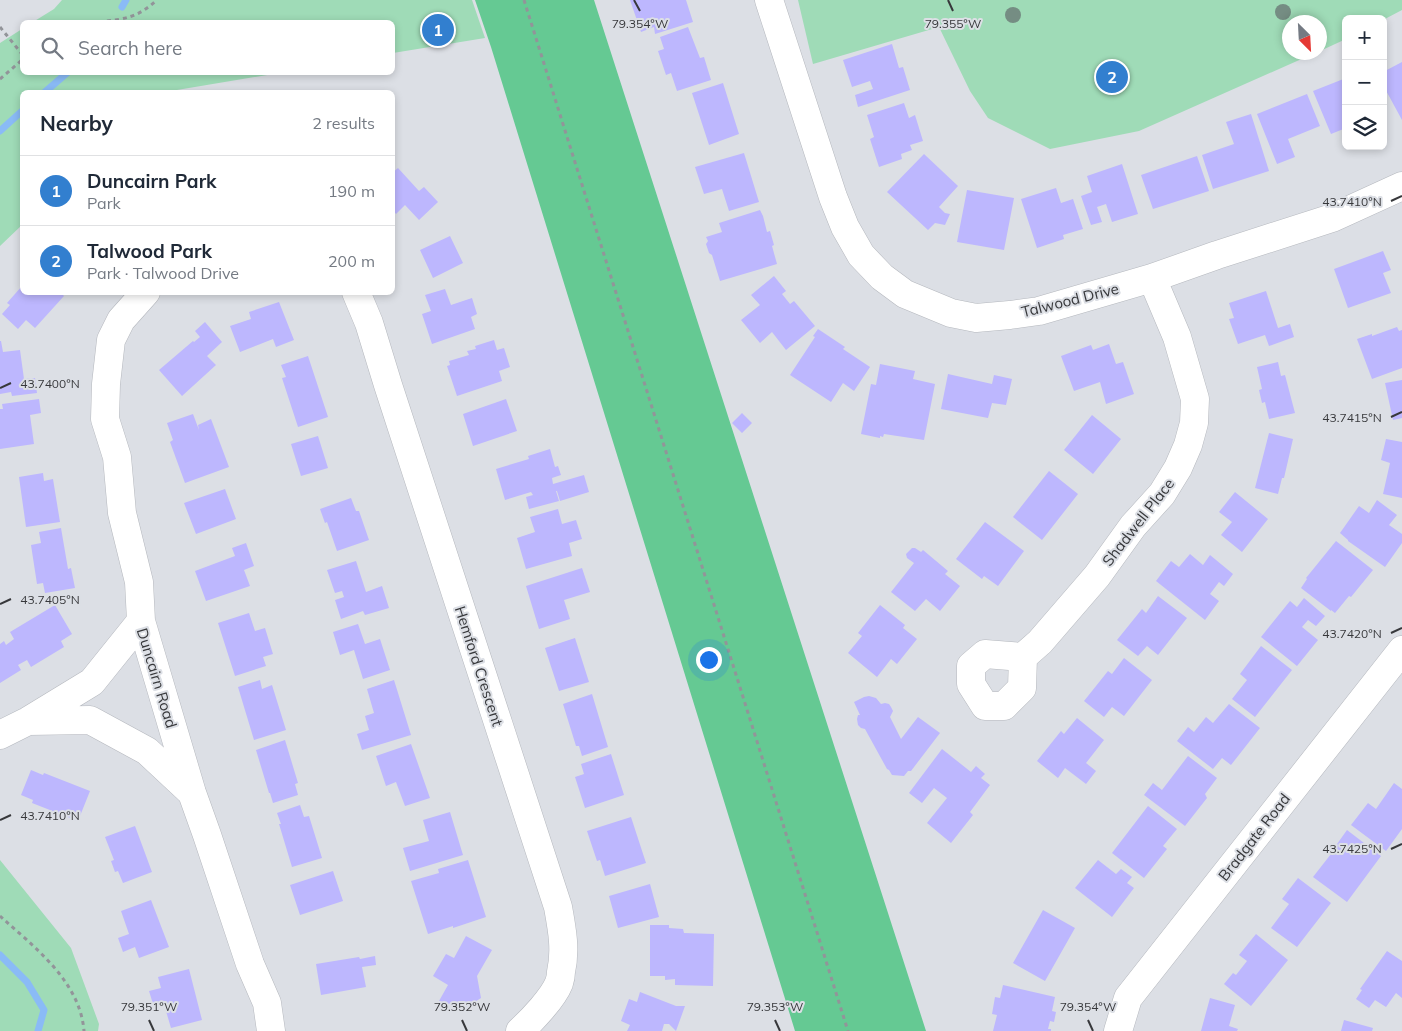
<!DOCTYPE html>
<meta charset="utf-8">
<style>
:root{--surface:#fff;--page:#f6f6f7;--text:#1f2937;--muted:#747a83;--line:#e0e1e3;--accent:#327fcf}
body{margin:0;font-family:Mulish,sans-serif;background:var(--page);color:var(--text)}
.controls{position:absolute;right:15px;top:15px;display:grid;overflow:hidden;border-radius:8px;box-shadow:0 2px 8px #0003}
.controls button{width:45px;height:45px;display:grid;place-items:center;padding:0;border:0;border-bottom:1px solid var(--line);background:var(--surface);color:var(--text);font:25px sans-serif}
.compass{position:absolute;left:1282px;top:15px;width:45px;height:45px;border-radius:50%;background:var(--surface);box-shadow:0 2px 8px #0003;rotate:156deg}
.you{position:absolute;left:708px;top:659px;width:18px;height:18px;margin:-12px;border:4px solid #fff;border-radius:50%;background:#1a73e8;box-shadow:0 0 0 8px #1a73e833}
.badge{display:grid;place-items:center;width:32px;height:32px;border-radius:50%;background:var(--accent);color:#fff;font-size:16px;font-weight:700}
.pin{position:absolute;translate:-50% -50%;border:2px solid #fff;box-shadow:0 1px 5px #0006}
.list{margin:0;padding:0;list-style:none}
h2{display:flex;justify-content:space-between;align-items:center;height:65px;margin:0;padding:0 20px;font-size:21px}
h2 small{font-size:16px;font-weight:400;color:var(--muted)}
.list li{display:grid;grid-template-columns:32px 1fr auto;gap:15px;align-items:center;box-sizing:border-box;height:70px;padding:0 20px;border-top:1px solid var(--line)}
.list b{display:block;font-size:19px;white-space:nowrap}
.list p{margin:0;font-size:16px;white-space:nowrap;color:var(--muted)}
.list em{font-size:16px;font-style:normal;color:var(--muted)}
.icon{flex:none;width:28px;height:28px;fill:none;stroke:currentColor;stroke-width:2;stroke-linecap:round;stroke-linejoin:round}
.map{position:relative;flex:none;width:1402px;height:1031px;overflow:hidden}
.search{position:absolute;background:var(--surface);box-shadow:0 2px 8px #0003;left:20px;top:20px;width:375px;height:55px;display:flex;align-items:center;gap:12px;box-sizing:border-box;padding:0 18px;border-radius:8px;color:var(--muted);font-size:19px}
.panel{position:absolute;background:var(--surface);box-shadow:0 2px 8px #0003;left:20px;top:90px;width:375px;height:205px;border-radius:8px}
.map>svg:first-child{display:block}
</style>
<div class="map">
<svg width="1402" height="1031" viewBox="0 0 1402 1031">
<rect width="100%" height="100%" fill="#dcdfe5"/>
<!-- green -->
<path fill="#9fdbb7" d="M62,0H472L485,38L393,53L392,22H33L54,9Z
M798,0H1402V10L1383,20V19H1346V39L1320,51V22H1290V52L1315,53L1139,131L1050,149L988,118L970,91L939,27L813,64Z
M22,29V72L279,73L165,92H22V225L0,246V43Z
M0,860L71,948L99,1024L98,1031H0Z"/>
<!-- forest -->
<path fill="#65c993" d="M475,0H594L926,1031H795L491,47Z"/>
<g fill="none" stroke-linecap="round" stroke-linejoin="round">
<!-- stream -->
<path stroke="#8abbf6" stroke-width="7" d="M122,7L126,0
M45,92L68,72
M0,131L22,111
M0,955L27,982L44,1010L38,1031"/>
</g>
<!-- building -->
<path fill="#bdb7fe" d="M630,0H686L693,22L655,34L654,27L641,32Z
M688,27L700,58L704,57L711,80L677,91L671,73L666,75L658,51L664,49L660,37Z
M892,44L899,68L903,67L910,90L858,107L855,95L873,89L870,81L852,87L843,60Z
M1402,62V120L1383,85V72Z
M1346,78V128L1331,134L1313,91Z
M723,83L739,134L709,145L692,93Z
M1307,94L1320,126L1288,139L1295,157L1277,164L1257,114Z
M904,103L909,118L915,115L923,141L910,145L912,150L901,154L902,159L879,167L870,139L874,137L867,115Z
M1251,114L1269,171L1213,189L1202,155L1234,144L1226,122Z
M744,153L759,202L729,211L722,189L704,194L695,167Z
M924,154L958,186L939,207L945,213L950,214L945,225L935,223L928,230L887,192Z
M1197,156L1209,191L1153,209L1141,175Z
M1122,164L1138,214L1112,222L1106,204L1097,207L1102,222L1091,225L1081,196L1092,192L1087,176Z
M398,168L419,191L424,187L438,202L419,220L405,205L396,214L392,209V173Z
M1056,188L1061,203L1073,199L1083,229L1063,235L1064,239L1037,248L1021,199Z
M967,190L1014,198L1004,250L957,242Z
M760,210L763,216L767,232L770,231L774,245L772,246L777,264L720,281L712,255L709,253L706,244L708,241L706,237L722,232L719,223Z
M450,236L463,263L433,278L420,250Z
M1383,251L1391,270L1383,273L1391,293L1348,308L1334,269Z
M774,276L786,291L782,294L790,304L794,301L815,326L786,350L772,332L760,343L741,320L760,305L751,295Z
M22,286V292H60L64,296L35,328L26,320L18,329L2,314L10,305L7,303Z
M445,289L451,305L472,298L477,314L471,317L475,329L432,344L422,314L431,311L425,295Z
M1266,291L1278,328L1290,324L1294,337L1269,346L1265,335L1238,344L1229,319L1234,318L1229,303Z
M279,302L294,340L276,347L273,339L240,352L230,326L251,319L249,312Z
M205,322L222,342L207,356L216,365L182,396L159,370L193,341L194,342L200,337L195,331Z
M1397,327L1399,331L1402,330V368L1372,379L1357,339L1372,334V336Z
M818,329L845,347L843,349L870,367L854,391L843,383L831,402L790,375L815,337L813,336Z
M494,340L497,350L504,348L510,367L499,371L502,381L457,396L447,366L450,365L449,361L469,355L467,351L476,349L475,346Z
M0,341H1L3,352L20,350L24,379L35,378L37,393L12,396L11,392L0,394Z
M1109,344L1116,364L1123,362L1134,394L1106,404L1100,382L1074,391L1061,356L1091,345L1093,350Z
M308,356L328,417L298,427L282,378L286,377L281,365Z
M1278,362L1281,376L1285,375L1295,413L1269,419L1265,402L1262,403L1259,390L1262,389L1257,367Z
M880,364L915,371L913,379L935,384L924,440L884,434L883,437L880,436V438L861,434L871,384L876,385Z
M948,374L992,384L994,375L1012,379L1006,405L992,403L988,418L941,409Z
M1402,380V418L1393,420L1385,383Z
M39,399L41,413L30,415L34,444L0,449V409H3L2,404Z
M506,399L517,431L473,446L463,414Z
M742,413L752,423L742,433L732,423Z
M193,414L199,430L198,425L211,419L229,467L185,483L170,442L173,440L167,423Z
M1092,415L1121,439L1093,474L1064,450Z
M1269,433L1293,439L1284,478H1282L1278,494L1255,488Z
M318,436L328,468L301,476L291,444Z
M1386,439L1402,442V498L1383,494L1390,463L1381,460Z
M550,449L555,467L558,466L561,475L552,478L553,484L584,475L589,492L560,501L557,491H556L559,501L529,509L526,497L533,495L531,492L505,500L496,469L529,459L528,456Z
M1049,471L1078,494L1042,540L1013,517Z
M43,473L44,481L53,479L60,522L26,527L19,477Z
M225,489L236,519L196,534L184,503Z
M1235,492L1268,519L1242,552L1221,535L1232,522L1219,512Z
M351,498L356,511H359L369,540L337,551L327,522L325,523L320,509Z
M1377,500L1397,515L1389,525L1402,534V543L1385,567L1348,541V540L1340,533L1359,506L1369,513Z
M558,509L562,524L576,520L582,539L569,543L572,556L526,569L517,538L535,532L530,517Z
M985,522L1024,551L998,586L984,576L982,579L956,559Z
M61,528L68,569L71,568L75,588L45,593L43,583L37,584L31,545L41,543L39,532Z
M1336,541L1373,570L1351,597L1349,596L1335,613L1331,610V611L1301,588L1307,579L1306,578Z
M246,543L254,566L244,570L250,586L206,601L195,571L235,556L232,548Z
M912,548H915L921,552L923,550L948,571L945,574L960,586L940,611L926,599L915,611L891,592L914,563L907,558L906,554Z
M1190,554L1203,565L1210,555L1233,574L1224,586L1219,582L1210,594L1219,601L1205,620L1156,581L1171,561L1179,567Z
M356,561L366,592L382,586L389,608L365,615L363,611L341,619L335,600L344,597L342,591L335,593L327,570Z
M582,568L590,592L564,600L570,619L539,629L526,586Z
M1158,596L1187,618L1158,655L1147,646L1138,656L1117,640L1142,609L1146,613Z
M1304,598L1325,616L1316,626L1308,620L1302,627L1318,640L1297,666L1261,637L1290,601L1297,607Z
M55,605L72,634L61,641L64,647L31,667L27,660L18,665L21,670L0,683V644L4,641L6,645L14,639L10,632Z
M880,605L905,625L903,628L917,639L897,664L891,659L877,677L848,653L862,636L858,633Z
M249,613L255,631L265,628L273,654L263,657L266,666L235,676L218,623Z
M358,624L365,644L380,639L390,670L363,679L354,650L340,655L333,632Z
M575,638L589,682L559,691L545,648Z
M1261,646L1292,670L1255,717L1232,699L1247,680L1240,674Z
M1124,658L1152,680L1124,716L1112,707L1104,717L1084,701L1108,671L1112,674Z
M260,680L262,689L272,685L286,730L254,740L238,687Z
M394,680L411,735L362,750L357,734L369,730L365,716L374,713L367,689Z
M592,694L608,747L582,756L579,746H576L563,704Z
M869,696L876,698L881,704L885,703L889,704L891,707L893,711L890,717L901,739L918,717L940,733L911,771H908L904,776L892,775L889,770L887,769L865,729L861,728L858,725L857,719L858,715H860L854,702L864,697Z
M1229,704L1260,728L1231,765L1222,758L1213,769L1177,741L1188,727L1194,732L1206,717L1213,723Z
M1077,718L1104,740L1086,763L1096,771L1086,784L1065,768L1058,778L1037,761L1061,731L1064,734Z
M285,740L298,783L295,784L298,795L273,803L270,793H269L256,750Z
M411,744L430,798L405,806L396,782L386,786L376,756Z
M942,749L971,772L976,766L985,774L981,778L990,785L970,812L973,815L951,843L927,823L947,798L934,788L922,803L909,793Z
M611,754L624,795L585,808L575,777L584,774L581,764Z
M1188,756L1217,778L1205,794L1207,798L1185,826L1144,795L1153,783L1162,790Z
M31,770L43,775L44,773L90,791L78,821L32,803L33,800L21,795Z
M1394,783L1402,789V829L1386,851L1351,825L1368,803L1376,809Z
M300,805L304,817L309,816L322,858L292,867L279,824H281L277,813Z
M1148,806L1177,829L1163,846L1167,849L1144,878L1112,853Z
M450,812L463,855L410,871L403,848L429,841L423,820Z
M631,817L646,863L605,876L600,860L597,861L587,831Z
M135,826L152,872L123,883L118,871L115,872L111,861L114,860L105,837Z
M1347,830L1381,856L1347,902L1313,877L1338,845L1337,844Z
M468,860L486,917L453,928V926L428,934L411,881L439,873L438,869Z
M1098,860L1116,874L1121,869L1132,877L1127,883L1134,888L1112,917L1075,888Z
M333,871L343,901L300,915L290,885Z
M1298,878L1331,903L1297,947L1271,928L1289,904L1282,899Z
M650,884L659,917L618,928L609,896Z
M151,900L169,947L139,958L135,947L123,952L118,938L129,934L121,911Z
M1043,910L1075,928L1045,981L1013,963Z
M650,925H669V928L683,929L684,933L714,934L713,986L675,985V979L665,980V976H650Z
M1256,934L1288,960L1251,1006L1224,984L1233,973L1236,975L1247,961L1239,955Z
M466,936L492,950L477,976L481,998L464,1009L453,1002L444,1007L440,1006L439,1001L448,985L433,976L446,954L454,958Z
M1387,951L1402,961V998L1396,993L1386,1007L1375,1000L1369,1008L1356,999L1362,990L1360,989Z
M375,956L376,965L362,967L366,987L321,995L316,964L359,957L360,959Z
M189,969L202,1020L171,1028L163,1001L153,1004L149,991L161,988L158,977Z
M1003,985L1055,997L1052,1011L1056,1012L1054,1022L1050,1021L1048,1029H1051V1031H993L997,1015L992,1014L995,997L1000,998Z
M640,992L676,1006H685L676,1031L669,1024H664L662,1031H627L630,1025L621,1021L629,999L637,1002Z
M1210,998L1235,1005L1229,1026L1238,1029L1237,1031H1201Z
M1344,1020L1373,1028L1372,1031H1341Z"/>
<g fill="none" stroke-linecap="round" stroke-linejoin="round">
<!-- street casing -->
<g stroke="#b5b8be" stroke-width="29">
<path id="street" d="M769,0L833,197L845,227L861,255L882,277L905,294L951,313L976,318L1010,315L1039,311L1152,278L1217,255L1332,218L1402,186
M146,292L121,320L111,340L106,384L105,419L117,457L122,513L139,582L141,621L192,793L207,835L250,964L267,1003L271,1031
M356,292L369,323L388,385L558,907C562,929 566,950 561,972C561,975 560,980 559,983C553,998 532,1020 520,1031
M1023,657L1022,688L1004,706H985L971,684V666L985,654L1023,657L1040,642L1097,576L1133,526L1162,494L1178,468L1188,445L1194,423L1195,399L1177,337L1152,278
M28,721L90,720L147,751L192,793
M0,735L28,721L92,682L141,621
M1118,1031L1128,998L1402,650"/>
</g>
<!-- path -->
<path stroke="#929499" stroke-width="3" stroke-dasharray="4 4" stroke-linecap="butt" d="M524,0L848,1031
M99,22C125,19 137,18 157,0
M0,27L22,54
M0,79L22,60
M0,916C34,947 80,981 84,1031"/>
<!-- street -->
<use href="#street" stroke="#fff" stroke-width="28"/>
</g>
<!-- trees -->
<g fill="#758d83">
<circle cx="1283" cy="12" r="8"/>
<circle cx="1013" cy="15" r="8"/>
</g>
<!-- ticks -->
<path fill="none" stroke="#37383b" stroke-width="2" d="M634,0L640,11M948,0L953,11M1391,201L1402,196M0,388L11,383M1391,417L1402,412M0,604L11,599M1391,633L1402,628M0,820L11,815M1391,849L1402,844M149,1020L154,1031M462,1020L467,1031M775,1020L780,1031M1088,1020L1093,1031"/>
<g text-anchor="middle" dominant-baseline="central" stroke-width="4" stroke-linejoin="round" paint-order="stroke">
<!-- street labels -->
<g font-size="15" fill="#37383b" stroke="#dcdfe5">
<text transform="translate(1070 300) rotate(-14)">Talwood Drive</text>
<text transform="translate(1138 522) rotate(-52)">Shadwell Place</text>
<text transform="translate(479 666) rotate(72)">Hemford Crescent</text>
<text transform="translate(157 678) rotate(73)">Duncairn Road</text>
<text transform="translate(1254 837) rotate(-52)">Bradgate Road</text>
</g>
</g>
<g font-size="12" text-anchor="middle" fill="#37383b" stroke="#dcdfe5" stroke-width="4" stroke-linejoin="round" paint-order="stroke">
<text x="640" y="28">79.354°W</text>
<text x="953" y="28">79.355°W</text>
<text x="1352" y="206">43.7410°N</text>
<text x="50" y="388">43.7400°N</text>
<text x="1352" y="422">43.7415°N</text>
<text x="50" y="604">43.7405°N</text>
<text x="1352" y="638">43.7420°N</text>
<text x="50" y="820">43.7410°N</text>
<text x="1352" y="853">43.7425°N</text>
<text x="149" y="1011">79.351°W</text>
<text x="462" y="1011">79.352°W</text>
<text x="775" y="1011">79.353°W</text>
<text x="1088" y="1011">79.354°W</text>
</g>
</svg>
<div class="controls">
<button>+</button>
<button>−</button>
<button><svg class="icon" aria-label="layers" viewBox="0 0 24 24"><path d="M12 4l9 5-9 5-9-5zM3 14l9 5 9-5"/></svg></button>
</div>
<svg class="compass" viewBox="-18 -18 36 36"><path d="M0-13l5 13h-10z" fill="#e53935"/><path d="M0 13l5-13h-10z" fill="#747a83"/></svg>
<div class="you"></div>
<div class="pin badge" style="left:438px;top:30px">1</div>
<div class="pin badge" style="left:1112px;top:77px">2</div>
<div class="search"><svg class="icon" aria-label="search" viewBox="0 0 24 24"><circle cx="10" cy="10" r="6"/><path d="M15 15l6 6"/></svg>Search here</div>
<section class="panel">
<h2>Nearby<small>2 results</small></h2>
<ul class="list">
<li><span class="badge">1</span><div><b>Duncairn Park</b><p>Park</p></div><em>190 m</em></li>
<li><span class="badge">2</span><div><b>Talwood Park</b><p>Park · Talwood Drive</p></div><em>200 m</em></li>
</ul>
</section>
</div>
